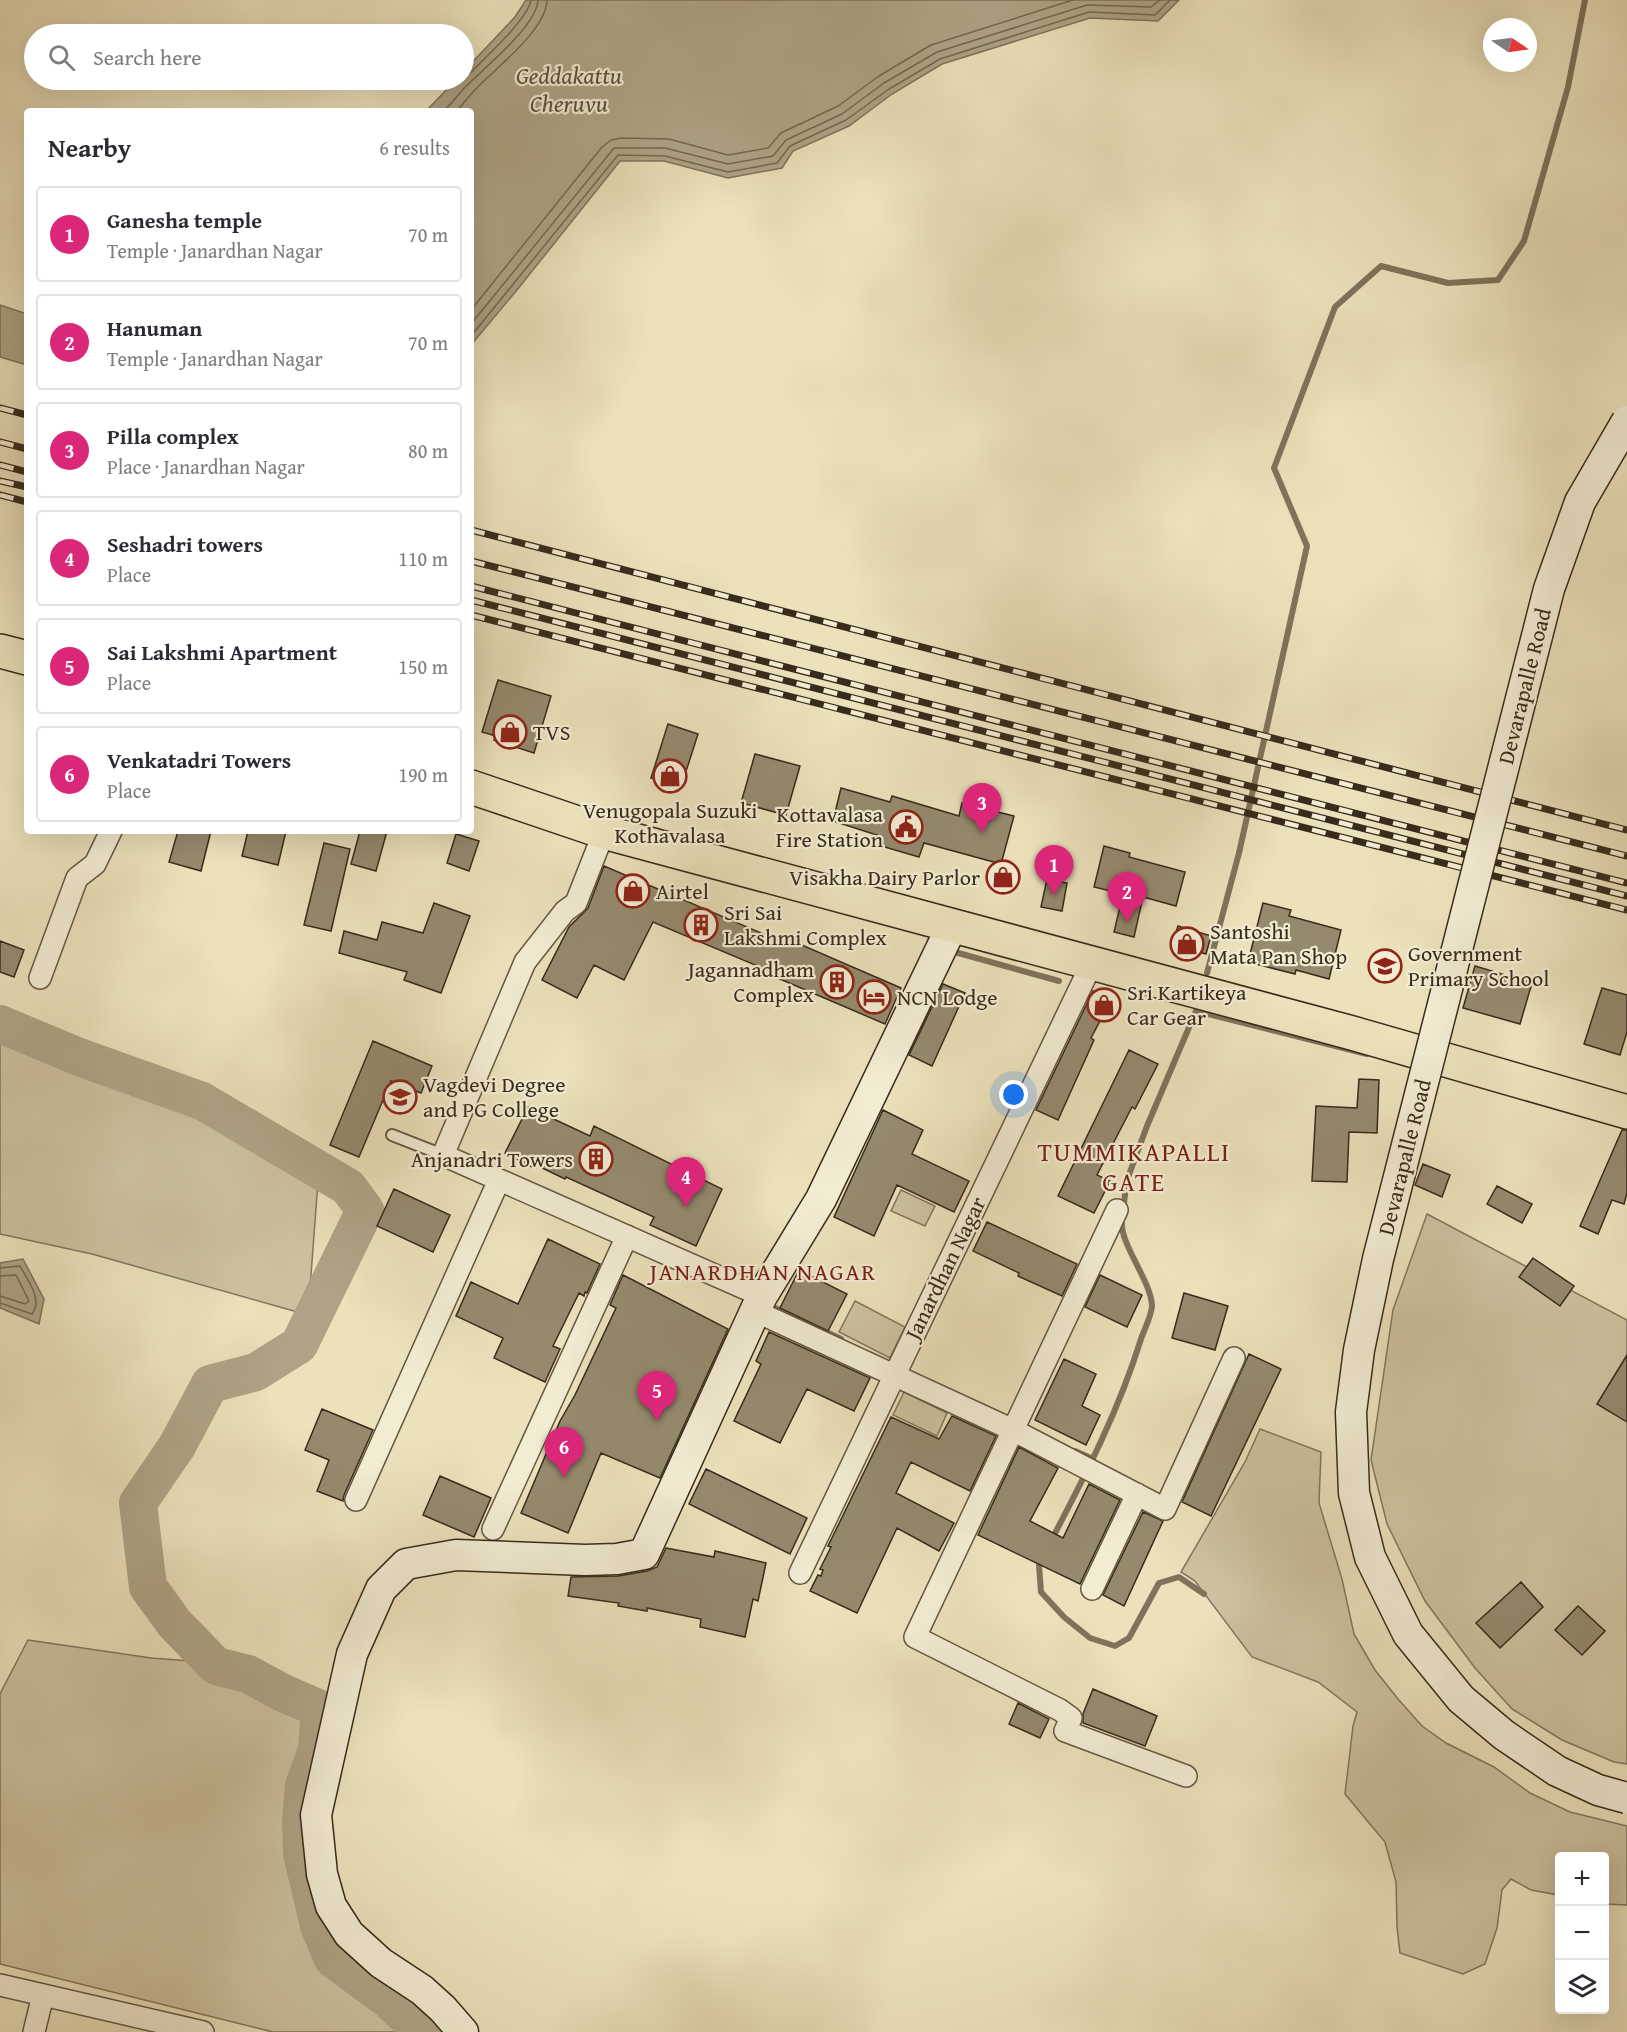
<!DOCTYPE html>
<meta charset="utf-8">
<style>
:root{--surface:#fff;--page:#f2f2f3;--text:#2b2b33;--muted:#7c7c81;--line:#e1e1e2;--accent:#db2777}
body{margin:0;font-family:"Gentium Book Plus",serif;background:var(--page);color:var(--text)}
.controls{position:absolute;right:18px;bottom:18px;display:grid;overflow:hidden;border-radius:6px;box-shadow:0 6px 24px #0002}
.controls button{width:54px;height:54px;display:grid;place-items:center;padding:0;border:0;border-bottom:2px solid var(--line);background:var(--surface);color:var(--text);font:30px sans-serif}
.compass{position:absolute;left:1483px;top:18px;width:54px;height:54px;border-radius:50%;background:var(--surface);box-shadow:0 6px 24px #0002;rotate:103deg}
.you{position:absolute;left:1014px;top:1095px;width:21px;height:21px;margin:-15px;border:4px solid #fff;border-radius:50%;background:#1a73e8;box-shadow:0 0 0 9px #1a73e833}
.badge{display:grid;place-items:center;width:39px;height:39px;border-radius:50%;background:var(--accent);color:#fff;font-size:20px;font-weight:700}
.pin{position:absolute;translate:-50% -50px;filter:drop-shadow(0 2px 3px #0008)}
.pin::after{content:'';position:absolute;top:32px;width:21px;height:18px;background:inherit;clip-path:polygon(0 0,100% 0,50% 100%)}
.list{margin:0;padding:0;list-style:none}
h2{display:flex;justify-content:space-between;align-items:center;height:78px;margin:0;padding:0 24px;font-size:26px}
h2 small{font-size:20px;font-weight:400;color:var(--muted)}
.list li{display:grid;grid-template-columns:39px 1fr auto;gap:18px;align-items:center;box-sizing:border-box;height:96px;margin:0 12px 12px;padding:0 12px;border:2px solid var(--line);border-radius:6px}
.list b{display:block;font-size:22px;white-space:nowrap}
.list p{margin:0;font-size:20px;white-space:nowrap;color:var(--muted)}
.list em{font-size:20px;font-style:normal;color:var(--muted)}
.icon{flex:none;width:33px;height:33px;fill:none;stroke:currentColor;stroke-width:2;stroke-linecap:round;stroke-linejoin:round}
.map{position:relative;flex:none;width:1627px;height:2032px;overflow:hidden}
.search{position:absolute;background:var(--surface);box-shadow:0 6px 24px #0002;left:24px;top:24px;width:450px;height:66px;display:flex;align-items:center;gap:15px;box-sizing:border-box;padding:0 21px;border-radius:33px;color:var(--muted);font-size:22px}
.panel{position:absolute;background:var(--surface);box-shadow:0 6px 24px #0002;left:24px;top:108px;width:450px;height:726px;border-radius:6px}
.map>svg:first-child{display:block}
</style>
<div class="map">
<svg width="1627" height="2032" viewBox="0 0 1627 2032">
<rect width="100%" height="100%" fill="#ebe1bb"/>
<filter id="stains"><feTurbulence type="fractalNoise" baseFrequency=".00333" numOctaves="4"/><feColorMatrix values="0 0 0 0 .2 0 0 0 0 .09 0 0 0 0 .02 0 0 0 .5 -.17"/></filter>
<radialGradient id="worn" r=".72"><stop offset=".6" stop-color="#630" stop-opacity="0"/><stop offset="1" stop-color="#630" stop-opacity=".3"/></radialGradient>
<!-- green -->
<path fill="#cdc2a0" stroke="#82765e" stroke-width="1.5" d="M0,1019L320,1155L308,1315L92,1254L0,1234Z
M901,1190L935,1206L925,1226L891,1211Z
M1427,1214L1627,1320V1764L1614,1762L1562,1740L1512,1709L1475,1668L1425,1601L1387,1524L1371,1460L1393,1310Z
M855,1301L905,1327L890,1358L839,1332Z
M904,1392L947,1413L937,1436L893,1415Z
M1260,1429L1321,1452L1319,1503L1342,1579L1354,1634L1375,1670L1398,1699L1422,1726L1446,1743L1494,1767L1530,1793L1570,1812L1627,1826V1905L1605,1904L1604,1856H1560L1559,1895L1531,1890L1511,1879L1502,1890L1497,1928L1485,1964L1463,1974L1400,1953L1397,1927L1396,1882L1385,1842L1345,1794L1353,1726L1357,1712L1318,1682L1252,1657L1195,1581L1181,1572L1245,1462Z
M28,1640L151,1658L246,1665L330,1697L296,1789L297,1836L302,1889L309,1921L331,1970L376,1999L406,2022L415,2032H273L0,1964V1694Z"/>
<!-- water -->
<path fill="#aea385" stroke="#7f735b" stroke-width="1.5" d="M526,0H1179L1158,21L1090,18L942,64L892,94L849,126L793,151L782,168L728,178L664,161H620L517,290L471,345V111H426L456,80H464V71L515,17Z
M0,305L27,314V365L0,357Z
M23,1259L44,1299L39,1324L0,1308V1263Z"/>
<g fill="none" stroke-linecap="round" stroke-linejoin="round">
<!-- shore -->
<path stroke="#736750" stroke-width="1.5" d="M464,75L470,73C485,58 528,19 531,0
M444,111C455,100 464,86 475,78C492,61 537,24 538,0
M457,111C463,104 469,96 475,90C495,68 546,31 547,0
M471,310L602,147L611,140L621,138L669,139L728,155L768,148L781,133L838,106L879,76L931,45L1073,0
M471,324L614,148H665L728,164L773,156L786,140L842,114L884,83L937,52L1087,5L1151,7L1160,0
M471,336L618,155L665,156L728,172L777,163L790,146L846,120L889,89L940,59L1089,12L1155,15L1170,0
M0,1268L20,1266C28,1280 43,1300 32,1314L0,1303
M0,1276L16,1275L29,1301L25,1304L0,1296"/>
<!-- stream -->
<path stroke="#7f735b" stroke-width="6" d="M951,951L1059,981
M1207,973L1239,853L1307,546L1274,468L1335,307L1381,266L1448,283L1498,280L1524,241L1568,87L1585,0
M1123,1210L1127,1180L1147,1126L1196,1011L1367,1054
M771,1306L841,1339
M1075,1451L1093,1459
M1052,1539C1086,1474 1119,1410 1141,1339C1144,1330 1152,1315 1152,1305C1150,1279 1119,1243 1122,1220
M1042,1559L1039,1565L1041,1592L1064,1617L1090,1638L1115,1646L1129,1638L1159,1583L1179,1577L1204,1594"/>
<!-- river -->
<path stroke="#aea385" stroke-width="38" d="M0,1024L79,1057L202,1101L348,1187L365,1210L299,1345L256,1372L210,1384L177,1446L138,1503L148,1587L175,1624L216,1666L248,1674L283,1693L320,1709L317,1749L304,1786L301,1822L302,1853L319,1926L333,1959L390,2001L422,2032"/>
</g>
<!-- building -->
<path fill="#958a6e" stroke="#382b1b" stroke-width="1.5" d="M498,680L551,696L534,753L494,740L496,736L482,732Z
M668,724L698,734L681,787L651,778Z
M755,754L800,766L786,815L741,803Z
M841,788L890,802L892,796L959,816L962,803L1014,816L1001,864L924,843L919,857L878,845L880,836L833,821Z
M178,831H211L201,871L169,862Z
M248,831H286L278,865L242,856Z
M360,831H387L376,871L351,864Z
M456,834L479,841L469,871L447,863Z
M324,843L350,849L331,931L304,925Z
M1104,846L1130,853L1129,857L1185,872L1176,906L1143,897L1134,937L1114,932L1123,894L1094,887Z
M604,866L787,944L788,939L901,988L885,1024L773,976L774,973L653,922L624,980L594,965L577,998L542,980L569,927L588,908Z
M1047,879L1067,883L1062,911L1041,907Z
M434,903L470,916L441,993L404,980L407,972L339,953L344,931L377,940L382,922L423,933Z
M1263,903L1291,910L1289,916L1341,930L1329,979L1296,970L1295,974L1248,962Z
M1178,926L1211,936L1206,954L1172,944Z
M0,941L24,950L14,977L0,972Z
M1475,966L1532,983L1520,1024L1463,1008Z
M943,984L965,993L932,1066L909,1055Z
M1602,988L1627,995V1032L1620,1055L1584,1044Z
M1093,991L1111,1000L1091,1038L1094,1040L1058,1120L1036,1110Z
M373,1041L432,1066L421,1093L391,1081L359,1157L330,1145Z
M1129,1050L1158,1064L1135,1109L1132,1107L1097,1175L1110,1181L1094,1213L1058,1196Z
M1359,1079L1379,1080L1377,1133L1349,1132L1347,1182L1312,1181L1316,1106L1357,1108Z
M528,1107L590,1136L594,1126L722,1189L696,1246L650,1225L654,1217L566,1177L565,1179L534,1164L532,1167L505,1153Z
M883,1110L923,1130L912,1154L969,1181L954,1212L897,1185L874,1236L834,1217Z
M1622,1130H1627V1193L1624,1204L1612,1200L1598,1234L1580,1226Z
M1423,1164L1450,1175L1442,1197L1415,1185Z
M1497,1186L1532,1204L1522,1223L1487,1204Z
M394,1189L450,1215L433,1252L377,1226Z
M987,1222L1077,1264L1062,1296L1018,1276L1019,1273L973,1251Z
M548,1239L600,1264L587,1293L585,1292L584,1296L579,1293L553,1346L560,1349L545,1382L494,1358L503,1338L456,1316L471,1282L518,1304Z
M1533,1258L1574,1286L1560,1306L1519,1277Z
M799,1270L847,1294L828,1331L780,1308Z
M623,1275L728,1329L660,1478L601,1453L568,1533L521,1513L560,1421L575,1395L616,1308L610,1305Z
M1100,1275L1142,1295L1127,1327L1085,1307Z
M1184,1293L1228,1306L1215,1350L1172,1338Z
M769,1332L870,1378L854,1411L807,1389L780,1443L734,1421L761,1364L756,1361Z
M1249,1354L1281,1369L1211,1516L1182,1502Z
M1627,1355V1422L1597,1404Z
M1064,1359L1096,1374L1082,1406L1100,1415L1086,1445L1035,1420Z
M322,1409L373,1430L344,1495L343,1501L317,1491L329,1460L305,1450Z
M952,1416L996,1436L970,1491L911,1462L896,1493L954,1523L939,1551L897,1528L857,1613L810,1591L818,1575L821,1576L823,1570L820,1569L831,1547L828,1546L891,1417L939,1439Z
M1019,1447L1058,1468L1030,1521L1063,1538L1089,1484L1120,1500L1080,1584L978,1535Z
M706,1469L807,1518L790,1554L689,1504Z
M440,1476L491,1498L474,1537L423,1515Z
M1143,1512L1163,1521L1124,1606L1103,1595Z
M666,1548L714,1557L715,1551L766,1563L758,1601L753,1599L745,1637L700,1627L701,1619L647,1608V1611L618,1606L619,1603L568,1596L571,1577L618,1576L647,1571L657,1567Z
M1521,1582L1543,1607L1500,1648L1476,1623Z
M1578,1606L1605,1631L1582,1655L1555,1630Z
M1093,1689L1157,1716L1145,1746L1083,1723V1714Z
M1018,1703L1049,1719L1040,1738L1009,1724Z"/>
<g fill="none" stroke-linecap="round" stroke-linejoin="round">
<!-- lane casing -->
<g stroke="#655843" stroke-width="14">
<path id="lane" d="M392,1135L443,1155"/>
</g>
<!-- street casing -->
<g stroke="#655843" stroke-width="24">
<path id="street" d="M604,832L576,903L565,911L525,962L443,1155L762,1296
M40,978L77,878L95,864L111,831
M755,1311L1013,1430L1117,1210
M356,1500L499,1180
M493,1529L627,1236
M800,1573L1092,963
M1092,1589L1137,1494
M1186,1776L1065,1731L1071,1718L1060,1710L915,1637L1013,1430L1165,1509L1234,1358
M0,1985L203,2032
M34,2032L43,1995"/>
</g>
<!-- secondary casing -->
<g stroke="#382b1b" stroke-width="33">
<path id="secondary" d="M463,2032L443,2009L422,1990L381,1963L349,1934L331,1906L322,1874L316,1815L352,1654L381,1589L406,1564L456,1555L585,1560L617,1559L644,1554L762,1296L821,1199L952,926"/>
</g>
<!-- highway casing -->
<g stroke="#382b1b" stroke-width="36">
<path id="highway" d="M0,651L27,658
M471,787L604,832L1352,1033L1627,1112"/>
</g>
<!-- lane -->
<use href="#lane" stroke="#f2ecd3" stroke-width="10"/>
<!-- street -->
<use href="#street" stroke="#f2ecd3" stroke-width="21"/>
<!-- secondary -->
<use href="#secondary" stroke="#f2ecd3" stroke-width="30"/>
<!-- highway -->
<use href="#highway" stroke="#ebe1bb" stroke-width="33"/>
<!-- rail casing -->
<g stroke="#382b1b" stroke-width="7">
<path id="rail" d="M0,408L27,415
M0,442L27,449
M0,465L27,472
M0,481L27,487
M0,495L27,502
M471,530L1627,830
M471,561L1627,856
M471,586L1627,883
M471,600L1627,896
M471,615L1627,910"/>
</g>
<!-- rail -->
<use href="#rail" stroke="#f2ecd3" stroke-width="4.5" stroke-dasharray="14" stroke-linecap="butt"/>
<!-- secondary-bridge casing -->
<g stroke="#382b1b" stroke-width="33" stroke-linecap="butt">
<path id="secondary-bridge" d="M1627,421L1580,502L1549,589L1378,1259L1359,1350L1351,1412L1354,1493L1370,1557L1408,1634L1461,1699L1504,1735L1557,1771L1598,1790L1627,1798"/>
</g>
<!-- secondary-bridge -->
<use href="#secondary-bridge" stroke="#f2ecd3" stroke-width="30"/>
</g>
<!-- icons -->
<defs>
<g id="shop-ring" transform="scale(1.725)"><circle r="9.5" fill="#f2ecd3" stroke="#8f2418" stroke-width="1.5"/><path d="M-5-2.5h2.3a2.7 3.5 0 0 1 5.4 0H5L5.5 6h-11ZM-1.5-2.5h3a1.5 2.3 0 0 0-3 0Z" fill="#8f2418"/></g>
<g id="civic-ring" transform="scale(1.725)"><circle r="9.5" fill="#f2ecd3" stroke="#8f2418" stroke-width="1.5"/><path d="M-.6-6.5H3V-4.5H.6V-3L4-1V1h2V6H-6V1h2V-1L-.6-3ZM-1.2 2.5V6h2.4V2.5Z" fill="#8f2418"/></g>
<g id="building-ring" transform="scale(1.725)"><circle r="9.5" fill="#f2ecd3" stroke="#8f2418" stroke-width="1.5"/><path d="M-4-6H4V6H1V3H-1V6H-4ZM-2.5-4.3h1.7v1.8h-1.7ZM.8-4.3h1.7v1.8H.8ZM-2.5-1h1.7V.8h-1.7ZM.8-1h1.7V.8H.8Z" fill="#8f2418"/></g>
<g id="school-ring" transform="scale(1.725)"><circle r="9.5" fill="#f2ecd3" stroke="#8f2418" stroke-width="1.5"/><path d="M0-5L7-2L0 1L-7-2ZM-4 1L0 2.5L4 1V4Q0 6-4 4Z" fill="#8f2418"/></g>
<g id="hotel-ring" transform="scale(1.725)"><circle r="9.5" fill="#f2ecd3" stroke="#8f2418" stroke-width="1.5"/><path d="M-6-4.5h1.5V1H6V5H4.5V3h-9V5H-6ZM-4 0a1.8 1.8 0 1 1 3.6 0ZM.5 0V-2.5h3Q6-2.5 6 0Z" fill="#8f2418"/></g>
<g id="university-ring" transform="scale(1.725)"><circle r="9.5" fill="#f2ecd3" stroke="#8f2418" stroke-width="1.5"/><path d="M0-5L7-2L0 1L-7-2ZM-4 1L0 2.5L4 1V4Q0 6-4 4Z" fill="#8f2418"/></g>
</defs>
<g fill-rule="evenodd">
<use href="#shop-ring" x="510" y="732"/>
<use href="#shop-ring" x="670" y="776"/>
<use href="#civic-ring" x="906" y="827"/>
<use href="#shop-ring" x="1003" y="877"/>
<use href="#shop-ring" x="633" y="891"/>
<use href="#building-ring" x="701" y="925"/>
<use href="#shop-ring" x="1187" y="944"/>
<use href="#school-ring" x="1385" y="966"/>
<use href="#building-ring" x="837" y="982"/>
<use href="#hotel-ring" x="874" y="997"/>
<use href="#shop-ring" x="1104" y="1005"/>
<use href="#university-ring" x="400" y="1097"/>
<use href="#building-ring" x="596" y="1159"/>
</g>
<g text-anchor="middle" dominant-baseline="central" stroke-width="4.5" stroke-linejoin="round" paint-order="stroke">
<!-- street labels -->
<g font-size="22" fill="#382b1b" stroke="#f2ecd3">
<text transform="translate(1524 686) rotate(-76)">Devarapalle Road</text>
<text transform="translate(1404 1157) rotate(-76)">Devarapalle Road</text>
<text transform="translate(945 1268) rotate(-64)">Janardhan Nagar</text>
</g>
<!-- poi labels -->
<g font-size="22" fill="#382b1b" stroke="#f2ecd3" text-anchor="start">
<text x="533" y="732">TVS</text>
<text x="670" y="810" text-anchor="middle">Venugopala Suzuki<tspan x="670" dy="25">Kothavalasa</tspan></text>
<text x="883" y="814" text-anchor="end">Kottavalasa<tspan x="883" dy="25">Fire Station</tspan></text>
<text x="980" y="877" text-anchor="end">Visakha Dairy Parlor</text>
<text x="656" y="891">Airtel</text>
<text x="724" y="912">Sri Sai<tspan x="724" dy="25">Lakshmi Complex</tspan></text>
<text x="1210" y="931">Santoshi<tspan x="1210" dy="25">Mata Pan Shop</tspan></text>
<text x="1408" y="953">Government<tspan x="1408" dy="25">Primary School</tspan></text>
<text x="814" y="969" text-anchor="end">Jagannadham<tspan x="814" dy="25">Complex</tspan></text>
<text x="1127" y="992">Sri Kartikeya<tspan x="1127" dy="25">Car Gear</tspan></text>
<text x="897" y="997">NCN Lodge</text>
<text x="423" y="1084">Vagdevi Degree<tspan x="423" dy="25">and PG College</tspan></text>
<text x="573" y="1159" text-anchor="end">Anjanadri Towers</text>
</g>
<!-- water labels -->
<g font-size="24" font-style="italic" fill="#5b4f3b" stroke="#f2ecd3">
<text x="569" y="75">Geddakattu<tspan x="569" dy="28">Cheruvu</tspan></text>
</g>
<!-- neighbourhood labels -->
<g font-size="24" letter-spacing="1.5" fill="#7a1f14" stroke="#f2ecd3">
<text x="763" y="1271">JANARDHAN NAGAR</text>
</g>
<!-- quarter labels -->
<g font-size="26" letter-spacing="1.5" fill="#7a1f14" stroke="#f2ecd3">
<text x="1134" y="1151">TUMMIKAPALLI<tspan x="1134" dy="30">GATE</tspan></text>
</g>
</g>
<rect width="100%" height="100%" filter="url(#stains)"/>
<rect width="100%" height="100%" fill="url(#worn)"/>
</svg>
<div class="controls">
<button>+</button>
<button>−</button>
<button><svg class="icon" aria-label="layers" viewBox="0 0 24 24"><path d="M12 4l9 5-9 5-9-5zM3 14l9 5 9-5"/></svg></button>
</div>
<svg class="compass" viewBox="-18 -18 36 36"><path d="M0-13l5 13h-10z" fill="#e53935"/><path d="M0 13l5-13h-10z" fill="#7c7c81"/></svg>
<div class="you"></div>
<div class="pin badge" style="left:1054px;top:895px">1</div>
<div class="pin badge" style="left:1127px;top:922px">2</div>
<div class="pin badge" style="left:982px;top:833px">3</div>
<div class="pin badge" style="left:686px;top:1207px">4</div>
<div class="pin badge" style="left:657px;top:1421px">5</div>
<div class="pin badge" style="left:564px;top:1477px">6</div>
<div class="search"><svg class="icon" aria-label="search" viewBox="0 0 24 24"><circle cx="10" cy="10" r="6"/><path d="M15 15l6 6"/></svg>Search here</div>
<section class="panel">
<h2>Nearby<small>6 results</small></h2>
<ul class="list">
<li><span class="badge">1</span><div><b>Ganesha temple</b><p>Temple · Janardhan Nagar</p></div><em>70 m</em></li>
<li><span class="badge">2</span><div><b>Hanuman</b><p>Temple · Janardhan Nagar</p></div><em>70 m</em></li>
<li><span class="badge">3</span><div><b>Pilla complex</b><p>Place · Janardhan Nagar</p></div><em>80 m</em></li>
<li><span class="badge">4</span><div><b>Seshadri towers</b><p>Place</p></div><em>110 m</em></li>
<li><span class="badge">5</span><div><b>Sai Lakshmi Apartment</b><p>Place</p></div><em>150 m</em></li>
<li><span class="badge">6</span><div><b>Venkatadri Towers</b><p>Place</p></div><em>190 m</em></li>
</ul>
</section>
</div>
